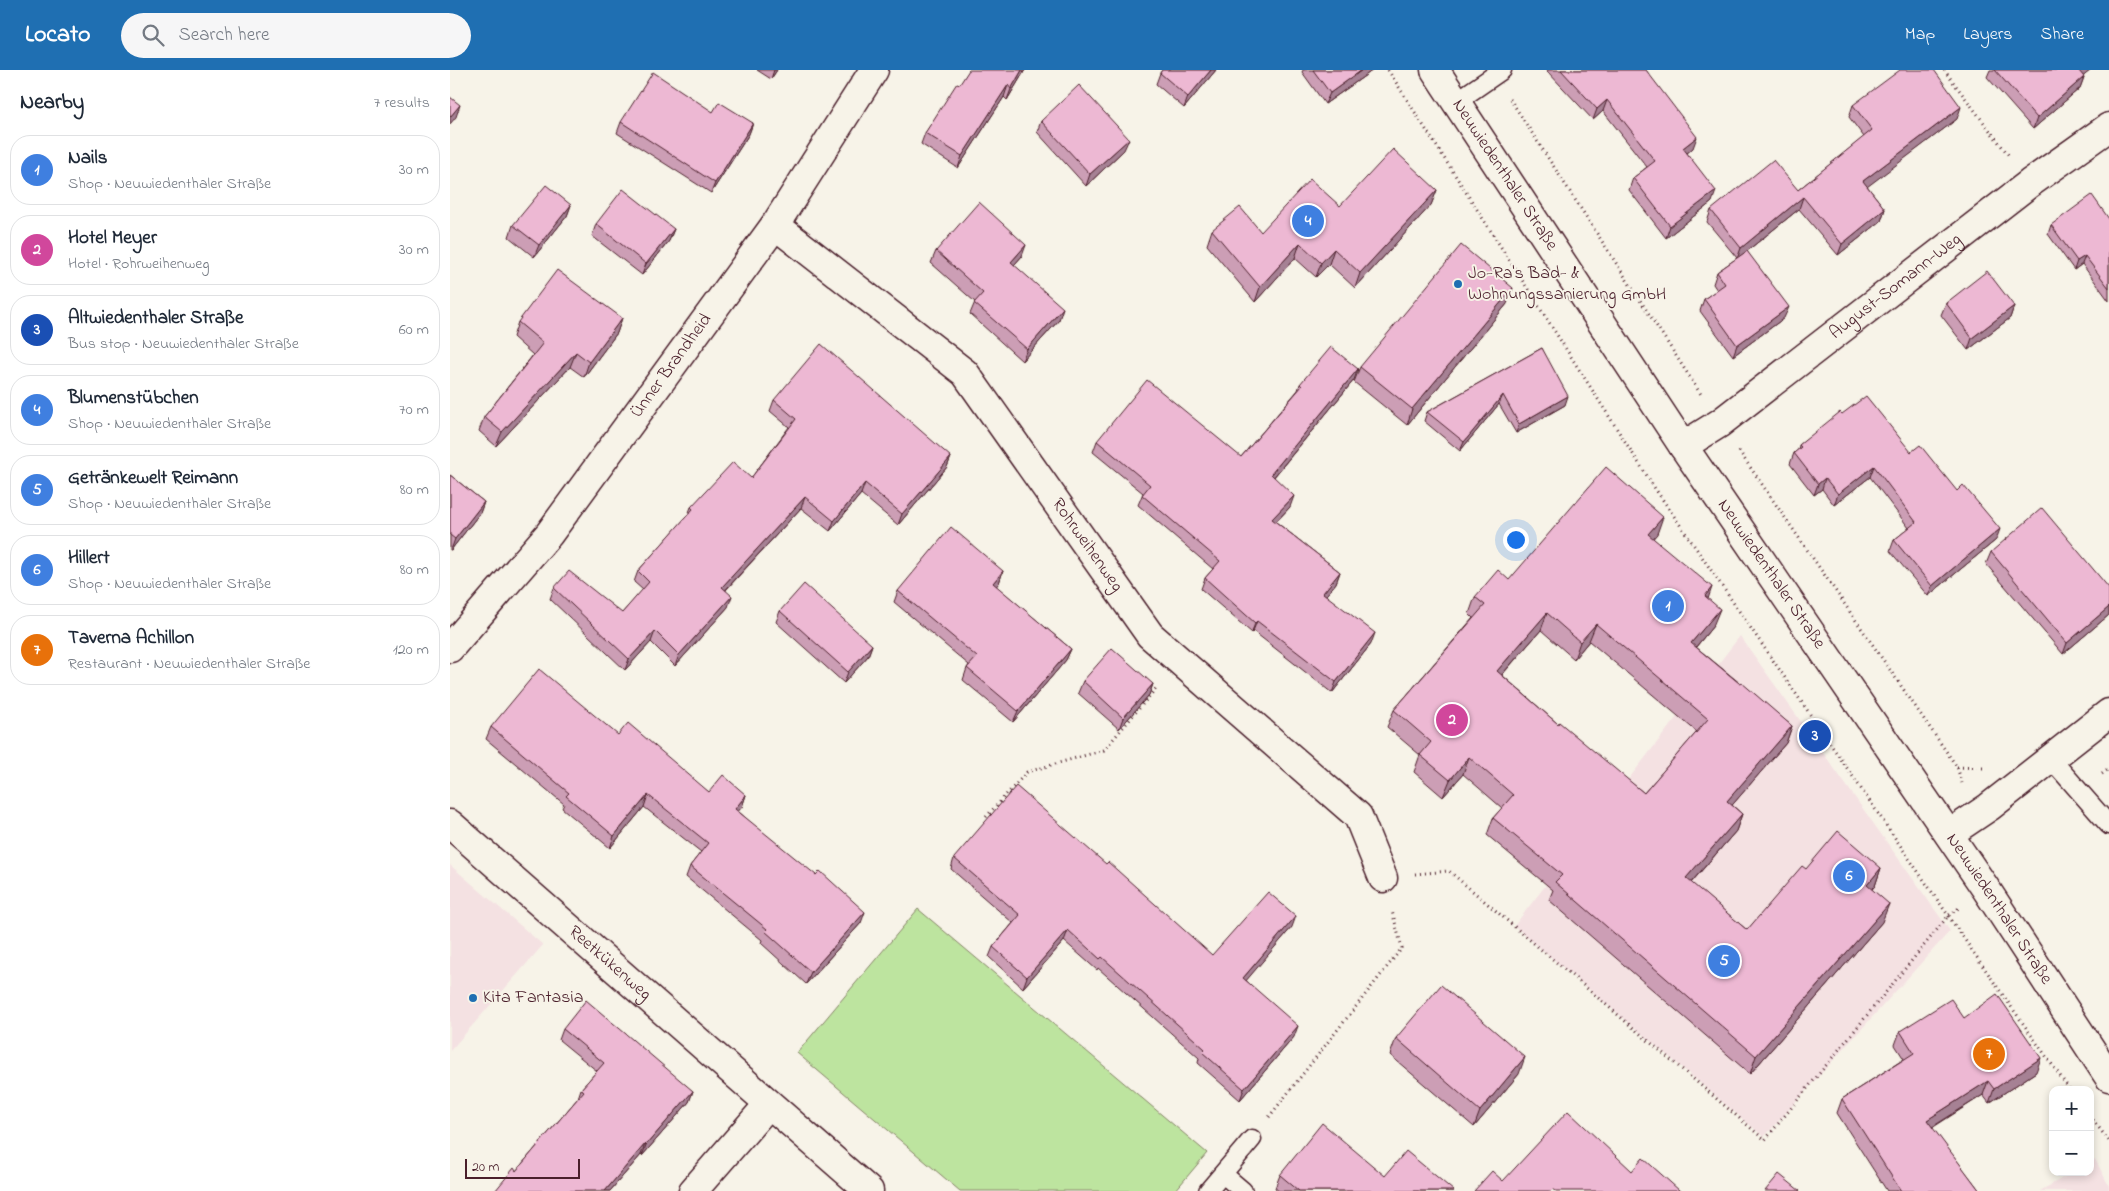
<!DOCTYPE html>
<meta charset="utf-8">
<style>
:root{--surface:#fff;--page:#f6f6f7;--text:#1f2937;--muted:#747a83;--line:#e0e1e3;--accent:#1f6fb2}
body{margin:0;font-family:"Indie Flower",sans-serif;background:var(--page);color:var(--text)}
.controls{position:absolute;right:15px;bottom:15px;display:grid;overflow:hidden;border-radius:10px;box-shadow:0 2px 8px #0003}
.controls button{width:45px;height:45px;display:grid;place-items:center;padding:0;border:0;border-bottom:1px solid var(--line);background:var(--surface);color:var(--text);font:25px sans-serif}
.scale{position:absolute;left:15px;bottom:12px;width:115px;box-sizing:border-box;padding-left:5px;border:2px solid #4a1f2b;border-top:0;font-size:14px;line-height:18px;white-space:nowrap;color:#4a1f2b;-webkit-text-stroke:4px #f7f3e8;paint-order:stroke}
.you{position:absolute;left:1065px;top:469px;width:18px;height:18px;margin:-12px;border:4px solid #fff;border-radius:50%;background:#1a73e8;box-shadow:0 0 0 8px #1a73e833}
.badge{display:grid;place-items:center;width:32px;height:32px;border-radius:50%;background:var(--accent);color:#fff;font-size:16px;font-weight:700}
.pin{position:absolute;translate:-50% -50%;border:2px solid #fff;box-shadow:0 1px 5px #0006}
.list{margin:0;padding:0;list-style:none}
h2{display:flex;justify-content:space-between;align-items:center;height:65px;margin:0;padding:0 20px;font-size:21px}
h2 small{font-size:16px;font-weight:400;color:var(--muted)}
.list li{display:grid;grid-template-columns:32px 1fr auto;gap:15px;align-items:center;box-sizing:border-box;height:70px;margin:0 10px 10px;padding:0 10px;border:1px solid var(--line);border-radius:20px}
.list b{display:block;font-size:19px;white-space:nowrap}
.list p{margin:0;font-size:16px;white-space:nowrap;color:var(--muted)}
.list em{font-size:16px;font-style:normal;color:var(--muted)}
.icon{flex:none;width:28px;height:28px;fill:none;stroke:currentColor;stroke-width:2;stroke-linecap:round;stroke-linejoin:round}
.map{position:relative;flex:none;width:1659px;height:1121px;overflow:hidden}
header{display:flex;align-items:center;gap:30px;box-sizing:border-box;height:70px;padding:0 25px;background:var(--accent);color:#fff}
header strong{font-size:24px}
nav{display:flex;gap:28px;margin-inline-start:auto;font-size:18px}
.search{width:350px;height:45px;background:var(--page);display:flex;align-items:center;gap:12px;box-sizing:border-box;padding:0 18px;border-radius:28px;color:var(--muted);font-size:19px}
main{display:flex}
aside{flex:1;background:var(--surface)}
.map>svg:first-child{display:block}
</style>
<header>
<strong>Locato</strong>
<div class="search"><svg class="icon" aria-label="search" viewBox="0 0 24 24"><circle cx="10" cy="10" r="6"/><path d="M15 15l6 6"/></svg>Search here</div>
<nav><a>Map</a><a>Layers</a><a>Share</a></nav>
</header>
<main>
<aside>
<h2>Nearby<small>7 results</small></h2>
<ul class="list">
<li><span class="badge" style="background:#3f7fe0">1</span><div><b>Nails</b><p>Shop · Neuwiedenthaler Straße</p></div><em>30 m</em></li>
<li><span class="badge" style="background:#d1479c">2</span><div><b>Hotel Meyer</b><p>Hotel · Rohrweihenweg</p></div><em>30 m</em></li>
<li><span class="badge" style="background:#1a4fb4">3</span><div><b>Altwiedenthaler Straße</b><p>Bus stop · Neuwiedenthaler Straße</p></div><em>60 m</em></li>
<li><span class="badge" style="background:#3f7fe0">4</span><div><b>Blumenstübchen</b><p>Shop · Neuwiedenthaler Straße</p></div><em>70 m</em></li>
<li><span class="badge" style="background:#3f7fe0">5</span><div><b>Getränkewelt Reimann</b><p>Shop · Neuwiedenthaler Straße</p></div><em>80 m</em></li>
<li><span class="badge" style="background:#3f7fe0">6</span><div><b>Hillert</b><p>Shop · Neuwiedenthaler Straße</p></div><em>80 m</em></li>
<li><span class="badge" style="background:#e8710a">7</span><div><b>Taverna Achillon</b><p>Restaurant · Neuwiedenthaler Straße</p></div><em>120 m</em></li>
</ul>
</aside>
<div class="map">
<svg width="1659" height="1121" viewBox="0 0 1659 1121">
<rect width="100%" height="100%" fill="#f7f3e8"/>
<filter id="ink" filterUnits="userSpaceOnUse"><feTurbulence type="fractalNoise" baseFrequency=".02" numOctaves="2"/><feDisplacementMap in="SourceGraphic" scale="10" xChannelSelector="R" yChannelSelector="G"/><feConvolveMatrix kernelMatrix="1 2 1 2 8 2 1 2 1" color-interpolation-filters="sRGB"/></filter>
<g filter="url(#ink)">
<!-- built -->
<path fill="#f4e1e2" d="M1290,566L1500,861L1314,1067L1064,856Z
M0,795L93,875L0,981Z
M1645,1089L1659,1116V1121H1590L1623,1102H1640V1092Z"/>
<!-- grass -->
<path fill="#bde49f" stroke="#848265" d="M468,839L757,1083L725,1121H510L347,983Z"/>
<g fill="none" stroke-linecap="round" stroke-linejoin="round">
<!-- lane casing -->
<g stroke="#4a1f2b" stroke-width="21">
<path id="lane" d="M1007,31L1052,0
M1601,689L1659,755
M773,1104L793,1121
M758,1121L802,1069"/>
</g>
<!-- street casing -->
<g stroke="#4a1f2b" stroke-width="31">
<g id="street">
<path id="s1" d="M325,155L515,303L700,565L908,746L933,808"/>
<path id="s2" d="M1233,376L1270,353L1580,113L1659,57"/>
<path id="s3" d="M0,578L99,464L325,155L424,0"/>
<path id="s4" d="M0,754L419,1121"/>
<path d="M1499,764L1539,737L1659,643"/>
<path d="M243,1121L318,1035"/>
</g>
</g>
<!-- secondary casing -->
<g stroke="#4a1f2b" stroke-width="31">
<g id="secondary">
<path id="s5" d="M985,0L1233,376L1536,819L1659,1007"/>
</g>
</g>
<!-- path -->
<path stroke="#4a1f2b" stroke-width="3" stroke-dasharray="1 4" stroke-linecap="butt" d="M938,0L1206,420L1548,918L1620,1020
M1494,0L1560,87
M1060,29L1252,326
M1289,381L1507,697L1512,713
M1507,697L1534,698
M1652,704L1659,699
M536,747L577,702L654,680L708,616
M965,804L999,801L1315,1070L1499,845L1509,838
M1640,1046L1659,1071
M819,1047L952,878L942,841"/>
<!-- lane -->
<use href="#lane" stroke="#f7f3e8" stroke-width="18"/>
<!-- street -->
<use href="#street" stroke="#f7f3e8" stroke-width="28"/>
<!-- secondary -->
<use href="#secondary" stroke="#f7f3e8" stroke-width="28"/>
</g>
<!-- wall -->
<path fill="#cc9eb5" stroke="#4a1f2b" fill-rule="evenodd" d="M307,0H327L321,9Z
M575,0L557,30L554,27L508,98L471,74L475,63L510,14Z
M712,0H766L734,38L706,14L710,3Z
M853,0H923L875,34L852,2Z
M1097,0H1196L1243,78L1237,83L1262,132L1216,168L1179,120L1183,108L1197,97L1153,41L1143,50L1097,1Z
M1540,0H1641L1633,6L1634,7L1630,18L1583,59L1537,7Z
M1403,35L1507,49L1417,116L1435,139L1431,151L1388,185L1349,139L1297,181L1334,248L1283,286L1250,241L1254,229L1267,220L1263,214L1267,202L1287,188L1257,152L1261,140L1348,120L1414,67L1399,47Z
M263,42L303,53L299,64L261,123L167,63L171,52Z
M591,51L674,80L636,116L587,62Z
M987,120L981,135L905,218L879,194L866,207L845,188L805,232L757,175L762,160L811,162L890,136Z
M121,135L117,146L84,187L59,167L63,155Z
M1659,149V231L1632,194L1624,200L1598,164L1601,155Z
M146,154L224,159L219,171L192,205L142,166Z
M486,181L572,186L564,195L609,250L572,291L520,244L525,232L481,193Z
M1496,233L1564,236L1560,248L1518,280L1491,245Z
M1057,234L957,355L904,312L910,297Z
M172,248L167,263L134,307L120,297L46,376L29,361L34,347L83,285L63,267L68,252Z
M1092,278L1115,335L1066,363L1049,334L1010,381L974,351L977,342Z
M904,310L824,407L840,437L826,452L890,502L886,513L876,525L921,574L882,623L803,561L802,563L751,519L755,508L763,499L688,435L693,423L643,382L647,371L791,387L848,320L850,314Z
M324,330L501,387L497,397L448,455L411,424L380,461L351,438L276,520L278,537L225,596L201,572L175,600L100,529L104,518L172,543L193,520L184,512L188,501L238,445L241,437L301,408L339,357L320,341Z
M1392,344L1461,382L1546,470L1478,526L1440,481L1444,470L1459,458L1420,407L1384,435L1372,419L1364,425L1340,394L1344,383L1348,380L1349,375Z
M0,405L34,432L30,443L1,480H0Z
M1207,464L1203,468L1258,529L1263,556L1246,577L1342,656L1336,673L1282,735L1292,744L1286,761L1241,813L1297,860L1356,799L1431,798L1425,816L1422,819L1432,852L1300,1004L1099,830L1103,820L1037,765L1043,748L1052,738L1013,704L993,727L964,702L970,685L937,657L944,640L1023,548L1019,544L1025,527L1059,510ZM1091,560L1124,589L1139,571L1247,662L1194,723L1108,654L1052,605Z
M1541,482L1659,518V545L1613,584L1536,494Z
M553,501L549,513L546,516L621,579L616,590L563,652L513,610L517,598L519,595L444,532L448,521Z
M330,541L422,575L418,586L394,613L326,552Z
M633,611L703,614L699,625L669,659L628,623Z
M41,657L168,665L259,722L296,725L292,737L288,741L411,853L356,914L311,873L312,870L236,807L240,796L251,782L194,737L160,778L112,738L114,734L36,669Z
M504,788L762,885L842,857L796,910L844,967L790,1030L748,993L749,988L648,898L647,900L614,871L573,918L539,887L543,877L563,853L501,799Z
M1514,948L1586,1002L1539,1033L1533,1025L1482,1058L1530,1121H1437L1387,1043L1392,1029L1454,989L1445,975L1450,961Z
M113,959L243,1021L239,1032L192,1086L191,1085L160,1121H45L66,1101L128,1028L131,1019L147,1001L109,970Z
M946,968L1069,1004L1024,1057L940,985Z
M830,1105L935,1106L1004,1121H829L825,1118Z"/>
<!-- shaded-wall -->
<path fill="#a68194" stroke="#4a1f2b" d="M324,0H327L321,9Z
M572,0H575L557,30L561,19Z
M761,0H766L734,38L738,27Z
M912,0H923L875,34L880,23Z
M1630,0H1641L1625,13L1629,1Z
M1634,7L1630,18L1583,59L1587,48Z
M558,15L554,27L508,98L512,86Z
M1157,30L1153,41L1143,50L1147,39Z
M10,35L6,47L0,54V47Z
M1511,37L1507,49L1409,123L1413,111Z
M303,53L299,64L261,123L265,113Z
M1247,67L1243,78L1229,90L1233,78Z
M679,69L674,80L636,116L640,104Z
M987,120L981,135L905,218L910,203Z
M1266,121L1262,132L1216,168L1220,156Z
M1353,127L1349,139L1287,189L1291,178Z
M121,135L117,146L84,187L89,175Z
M1435,139L1431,151L1388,185L1392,174Z
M224,159L219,171L192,205L196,194Z
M850,173L845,188L805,232L810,217Z
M576,175L572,186L557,203L561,192Z
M884,179L879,194L866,207L871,193Z
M1635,186L1632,194L1624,200L1627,191Z
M1063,218L1057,234L957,355L962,339Z
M1564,236L1560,248L1518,280L1522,268Z
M1339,237L1334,248L1283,286L1287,275Z
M613,238L609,250L572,291L577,279Z
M172,248L167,263L134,307L139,292Z
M126,282L120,297L46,376L52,362Z
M908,299L904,310L817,415L821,404Z
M1053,325L1049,334L1010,381L1014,372Z
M1118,326L1115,335L1066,363L1069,354Z
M501,387L497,397L448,455L452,444Z
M1424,396L1420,407L1384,435L1388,424Z
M1375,408L1372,419L1364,425L1368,414Z
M415,413L411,424L380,461L384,451Z
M844,426L840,437L818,460L822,449Z
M355,427L351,438L268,528L272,517Z
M34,432L30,443L1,480L5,469Z
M1213,447L1207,464L1192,481L1198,464Z
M1550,459L1546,470L1478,526L1482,516Z
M553,501L549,513L539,525L543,513Z
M890,502L886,513L869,534L873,523Z
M1262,517L1256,535L1255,526Z
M282,526L278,537L225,596L229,585Z
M1659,537V545L1613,584L1617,573Z
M1270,539L1263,556L1235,590L1241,573Z
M1097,543L1091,560L1040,618L1047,601Z
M807,551L803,561L802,563L805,553Z
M1146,554L1139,571L1124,589L1130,572Z
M205,561L201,572L175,600L179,589Z
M925,563L921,574L882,623L886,612Z
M422,575L418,586L394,613L398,602Z
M621,579L616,590L563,652L568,641Z
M703,614L699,625L669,659L673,648Z
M1342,656L1336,673L1271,748L1277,731Z
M1019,687L1013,704L993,727L1000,710Z
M198,725L194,737L160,778L164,766Z
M296,725L292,737L281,750L285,739Z
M1292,744L1286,761L1230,825L1236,808Z
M1431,798L1425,816L1410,832L1417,815Z
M1439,834L1432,852L1300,1004L1306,986Z
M415,842L411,853L356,914L361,902Z
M846,846L842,857L789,919L793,908Z
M618,860L614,871L573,918L577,907Z
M848,956L844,967L790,1030L794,1019Z
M1075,987L1069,1004L1024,1057L1030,1041Z
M1591,988L1586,1002L1539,1033L1544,1019Z
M1538,1011L1533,1025L1471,1064L1477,1050Z
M243,1021L239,1032L192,1086L196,1075Z
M195,1074L191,1085L160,1121H155Z"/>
<!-- building -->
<path fill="#edb8d3" stroke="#4a1f2b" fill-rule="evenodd" d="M519,0H572L561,19L558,15L512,86L475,63L507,13L510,14Z
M712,0H761L738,27L710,3Z
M863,0H912L880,23Z
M1111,0H1196L1247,67L1233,78L1266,121L1220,156L1183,108L1205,91L1157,30L1147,39Z
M1450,0H1484L1511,37L1413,111L1435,139L1392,174L1353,127L1291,178L1261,140L1323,90L1348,120L1422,60L1403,35Z
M1545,0H1630L1629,1L1634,7L1587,48Z
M203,2L263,42L269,32L303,53L265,113L171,52Z
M629,15L679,69L640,104L591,51Z
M0,27L10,35L0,47Z
M943,79L987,120L910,203L884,179L871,193L850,173L810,217L762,160L790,137L811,162L860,109L890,136Z
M96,115L121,135L89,175L63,155Z
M173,119L224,159L196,194L146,154Z
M1642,125L1659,149V218L1635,186L1627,191L1601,155Z
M529,132L576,175L561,192L613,238L577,279L524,233L533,223L486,181Z
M1011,175L1063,218L962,339L910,297Z
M1297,181L1339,237L1287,275L1254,229L1275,214L1267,202Z
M107,200L172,248L139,292L126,282L52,362L34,347L93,273L68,252Z
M1537,201L1564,236L1522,268L1496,233Z
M371,274L501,387L452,444L415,413L384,451L355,427L272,517L282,526L229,585L205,561L179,589L104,518L119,501L172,543L199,512L188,501L243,439L241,437L283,392L301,408L346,349L324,330Z
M881,277L908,299L821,404L844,426L822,449L890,502L873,523L925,563L886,612L807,551L805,553L755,508L770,491L692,425L700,415L647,371L697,310L791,387L852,316L850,314Z
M1092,278L1118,326L1069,354L1053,325L1014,372L977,342Z
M1416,326L1461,382L1470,375L1507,421L1513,415L1550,459L1482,516L1444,470L1466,452L1424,396L1388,424L1375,408L1368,414L1344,383L1351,377L1349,375L1390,342L1392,344Z
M1156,397L1213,447L1198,464L1262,517L1255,526L1270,539L1241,573L1289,613L1291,612L1342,656L1277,731L1292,744L1236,808L1297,860L1352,796L1356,799L1388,761L1431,798L1417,815L1439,834L1306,986L1105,812L1112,805L1043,748L1063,725L1019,687L1000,710L970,685L981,672L944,640L1035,535L1025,527L1048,500L1059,510ZM1097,543L1130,572L1146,554L1258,649L1194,723L1109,652L1108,654L1047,601Z
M0,405L34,432L5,469L0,465Z
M1592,438L1659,518V537L1617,573L1541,482Z
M501,457L553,501L543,513L621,579L568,641L517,598L527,587L448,521Z
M354,514L422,575L398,602L330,541Z
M662,578L703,614L673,648L633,611Z
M89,599L168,665L178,653L259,722L273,705L296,725L285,739L366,805L370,801L415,842L361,902L315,861L317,859L240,796L258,773L198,725L164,766L116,726L119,723L41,657Z
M566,716L656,794L658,792L762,885L818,822L846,846L793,908L848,956L794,1019L752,982L755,979L652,887L650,889L618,860L577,907L543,877L570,845L504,788Z
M991,915L1075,987L1030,1041L946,968Z
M1547,924L1591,988L1544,1019L1538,1011L1477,1050L1530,1121H1451L1392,1029L1464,983L1450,961L1501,929L1514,948Z
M136,930L243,1021L196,1075L195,1074L155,1121H45L64,1098L66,1101L134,1021L131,1019L154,993L113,959Z
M1118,1041L1182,1101L1193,1088L1230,1121H1106L1103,1119L1101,1121H1024L1042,1101L1053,1111Z
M872,1053L935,1106L956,1081L1004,1121H849L830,1105Z
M1329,1104L1350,1121H1315Z"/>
</g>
<!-- markers -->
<g fill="#1f6fb2" stroke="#f7f3e8" stroke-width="2">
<circle cx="1008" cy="214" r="5"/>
<circle cx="23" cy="928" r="5"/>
</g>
<g text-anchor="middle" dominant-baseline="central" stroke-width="4" stroke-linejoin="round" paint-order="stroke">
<!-- street labels -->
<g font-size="18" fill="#4a1f2b" stroke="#f7f3e8">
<text stroke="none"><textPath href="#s5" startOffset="126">Neuwiedenthaler Straße</textPath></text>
<text stroke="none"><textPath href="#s2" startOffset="266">August-Somann-Weg</textPath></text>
<text stroke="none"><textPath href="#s3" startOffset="359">Ünner Brandheid</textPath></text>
<text stroke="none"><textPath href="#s1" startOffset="452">Rohrweihenweg</textPath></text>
<text stroke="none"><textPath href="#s5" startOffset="606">Neuwiedenthaler Straße</textPath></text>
<text stroke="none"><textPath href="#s5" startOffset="1011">Neuwiedenthaler Straße</textPath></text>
<text stroke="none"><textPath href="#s4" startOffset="212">Reetkükenweg</textPath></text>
</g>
<!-- poi labels -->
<g font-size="18" fill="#4a1f2b" stroke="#f7f3e8" text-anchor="start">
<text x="1018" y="204">Jo-Ra's Bad- &amp;<tspan x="1018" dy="21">Wohnungssanierung GmbH</tspan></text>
<text x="33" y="928">Kita Fantasia</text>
</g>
</g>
</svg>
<div class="controls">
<button>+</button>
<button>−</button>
</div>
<div class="scale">20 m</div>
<div class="you"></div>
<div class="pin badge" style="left:1218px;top:536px;background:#3f7fe0">1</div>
<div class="pin badge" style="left:1002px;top:650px;background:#d1479c">2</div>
<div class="pin badge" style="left:1365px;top:666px;background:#1a4fb4">3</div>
<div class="pin badge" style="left:858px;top:151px;background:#3f7fe0">4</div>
<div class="pin badge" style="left:1274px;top:891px;background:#3f7fe0">5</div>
<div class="pin badge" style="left:1399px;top:806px;background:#3f7fe0">6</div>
<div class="pin badge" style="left:1539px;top:984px;background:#e8710a">7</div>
</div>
</main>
